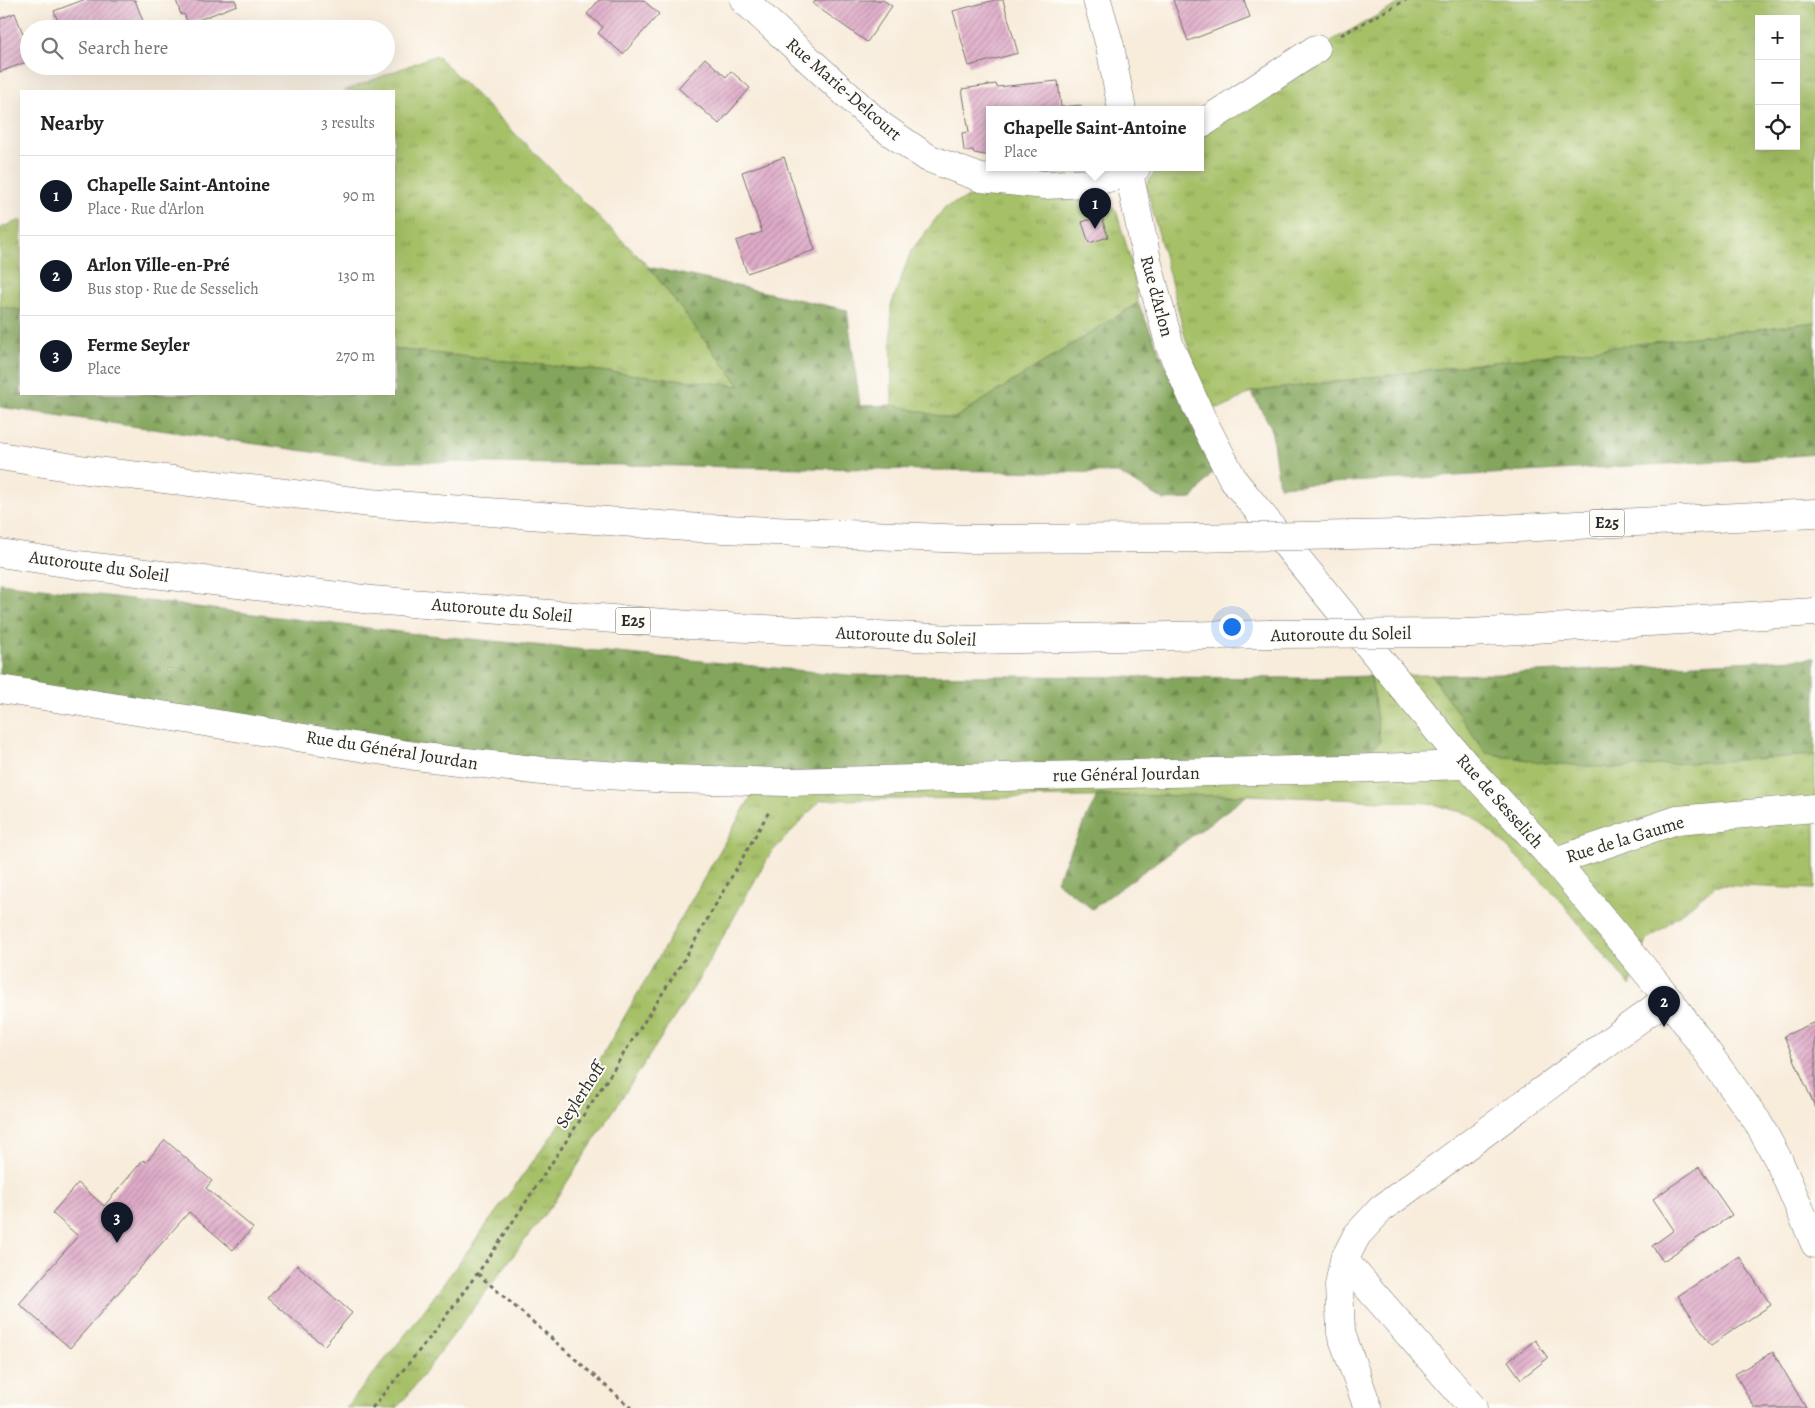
<!DOCTYPE html>
<meta charset="utf-8">
<style>
:root{--surface:#fff;--page:#f2f2f2;--text:#222;--muted:#767676;--line:#e0e0e0;--accent:#111827}
body{margin:0;font-family:Alegreya,serif;background:var(--page);color:var(--text)}
.controls{position:absolute;right:15px;top:15px;display:grid;overflow:hidden;border-radius:0px;box-shadow:0 5px 20px #0002}
.controls button{width:45px;height:45px;display:grid;place-items:center;padding:0;border:0;border-bottom:1px solid var(--line);background:var(--surface);color:var(--text);font:25px sans-serif}
.you{position:absolute;left:1231px;top:626px;width:18px;height:18px;margin:-12px;border:4px solid #fff;border-radius:50%;background:#1a73e8;box-shadow:0 0 0 8px #1a73e833}
.badge{display:grid;place-items:center;width:32px;height:32px;border-radius:50%;background:var(--accent);color:#fff;font-size:16px;font-weight:700}
.pin{position:absolute;translate:-50% -41px;filter:drop-shadow(0 1px 2px #0008)}
.pin::after{content:'';position:absolute;top:26px;width:18px;height:15px;background:inherit;clip-path:polygon(0 0,100% 0,50% 100%)}
.popup{position:absolute;left:986px;top:106px;width:218px;height:65px;box-sizing:border-box;display:grid;place-content:center;border-radius:0px;background:var(--surface);filter:drop-shadow(0 1px 4px #0005);font-size:16px;white-space:nowrap;color:var(--muted)}
.popup b{font-size:19px;color:var(--text)}
.popup::after{content:'';position:absolute;left:50%;top:100%;margin-left:-10px;border:10px solid transparent;border-top-color:var(--surface)}
.list{margin:0;padding:0;list-style:none}
h2{display:flex;justify-content:space-between;align-items:center;height:65px;margin:0;padding:0 20px;font-size:21px}
h2 small{font-size:16px;font-weight:400;color:var(--muted)}
.list li{display:grid;grid-template-columns:32px 1fr auto;gap:15px;align-items:center;box-sizing:border-box;height:80px;padding:0 20px;border-top:1px solid var(--line)}
.list b{display:block;font-size:19px;white-space:nowrap}
.list p{margin:0;font-size:16px;white-space:nowrap;color:var(--muted)}
.list em{font-size:16px;font-style:normal;color:var(--muted)}
.icon{flex:none;width:28px;height:28px;fill:none;stroke:currentColor;stroke-width:2;stroke-linecap:round;stroke-linejoin:round}
.map{position:relative;flex:none;width:1815px;height:1408px;overflow:hidden}
.search{position:absolute;background:var(--surface);box-shadow:0 5px 20px #0002;left:20px;top:20px;width:375px;height:55px;display:flex;align-items:center;gap:12px;box-sizing:border-box;padding:0 18px;border-radius:28px;color:var(--muted);font-size:19px}
.panel{position:absolute;background:var(--surface);box-shadow:0 5px 20px #0002;left:20px;top:90px;width:375px;height:305px;border-radius:0px}
.map>svg:first-child{display:block}
</style>
<div class="map">
<svg width="1815" height="1408" viewBox="0 0 1815 1408">
<defs>
<pattern id="grass-tufts" width="24" height="20" patternUnits="userSpaceOnUse" patternTransform="scale(1.25)"><rect width="24" height="20" fill="#a5c066"/><path d="M3 7l-1-3M5 7V3M7 7l1-3M15 17l-1-3M17 17v-4M19 17l1-3" fill="none" stroke="#879c54"/></pattern>
<pattern id="forest-firs" width="22" height="20" patternUnits="userSpaceOnUse" patternTransform="scale(1.25)"><rect width="22" height="20" fill="#84a65b"/><path d="M5 1l3.5 6h-7zM16 11l3.5 6h-7z" fill="#6c874b"/></pattern>
<pattern id="building-hatch" width="6" height="6" patternUnits="userSpaceOnUse" patternTransform="scale(1.25)"><rect width="6" height="6" fill="#dfabc8"/><path d="M-1 1l2-2M0 6l6-6M5 7l2-2" fill="none" stroke="#b58ba3"/></pattern>
</defs>
<rect width="100%" height="100%" fill="#fdfcf7"/>
<filter id="ink" filterUnits="userSpaceOnUse"><feTurbulence type="fractalNoise" baseFrequency=".02" numOctaves="2"/><feDisplacementMap in="SourceGraphic" scale="10" xChannelSelector="R" yChannelSelector="G"/><feConvolveMatrix kernelMatrix="1 2 1 2 8 2 1 2 1" color-interpolation-filters="sRGB"/></filter>
<filter id="wash" filterUnits="userSpaceOnUse"><feTurbulence type="fractalNoise" baseFrequency=".0096" numOctaves="4" result="noise"/><feDisplacementMap in="SourceGraphic" scale="20" xChannelSelector="R" yChannelSelector="G"/><feGaussianBlur stdDeviation="1.12" result="paint"/><feColorMatrix in="noise" values="0 0 0 0 0 0 0 0 0 0 0 0 0 0 0 0 0 1.4 0 .05"/><feComposite in="paint" operator="in"/></filter>
<g filter="url(#wash)">
<rect width="100%" height="100%" fill="#f8ecdb"/>
<!-- grass -->
<path fill="url(#grass-tufts)" stroke="#687648" fill-rule="evenodd" d="M1406,0H1815V322L1251,392L1227,406L1211,409L1186,340L1146,185L1158,168H1200V133L1316,49ZM1759,19H1796V146H1759Z
M436,55L649,267L740,386L394,349V91H344Z
M982,192L1064,200H1096L1116,210L1133,268L1138,303L953,419L892,405L891,306L911,251L945,207Z
M21,220V310L0,307V228Z
M1431,675L1486,753L1546,763L1815,755V889L1716,885L1647,941L1630,986L1557,897L1500,840L1469,814L1428,803L1248,795L821,800L770,854L696,984L556,1199L407,1396L397,1408H346L417,1320L572,1108L760,781L1379,742L1371,676Z"/>
<!-- forest -->
<path fill="url(#forest-firs)" stroke="#586843" d="M649,267L847,310L860,406L892,405L953,419L1138,303L1213,472L1192,499L1164,500L1118,473L374,461L0,407V307L21,310V394H394V349L740,386Z
M1815,322V454L1770,458L1279,486L1271,427L1251,392Z
M0,583L408,633L848,675L1305,678L1371,676L1380,742L1342,769L670,779L0,689Z
M1815,658V755L1614,768L1546,763L1486,753L1431,675L1499,674Z
M1248,795L1092,909L1056,881L1097,796Z"/>
<g id="blocks">
<!-- building -->
<path fill="url(#building-hatch)" d="M83,0H135L146,29H61L54,11Z
M176,0H235L237,5L188,24L184,14L181,15Z
M599,0H643L659,14L623,54L598,33L603,27L587,14Z
M816,0H883L892,6L867,42L813,4Z
M995,0H1003L1018,53L969,66L953,11Z
M1173,0H1244L1250,17L1188,41Z
M15,13L29,50V61L0,72V19Z
M705,58L726,77L731,71L750,88L719,124L678,88Z
M1058,81L1061,107L1081,105L1082,110H990V156L974,153L973,150L964,151L962,133L969,132L962,89L996,84L997,87Z
M784,157L815,250L747,273L736,241L762,232L742,172Z
M1101,216L1108,237L1089,243L1082,222Z
M1815,1022V1107L1784,1036Z
M165,1140L212,1181L206,1188L253,1228L233,1250L189,1212L70,1348L19,1304L78,1236L52,1213L78,1183L104,1206L143,1160L146,1162Z
M1699,1167L1732,1215L1663,1261L1652,1246L1674,1230L1653,1199Z
M1739,1256L1771,1305L1711,1345L1678,1296Z
M297,1265L352,1313L324,1346L268,1298Z
M1535,1340L1548,1358L1521,1379L1508,1361Z
M1773,1352L1806,1408H1755L1735,1374Z"/>
</g>
</g>
<g filter="url(#ink)">
<use href="#blocks" fill-opacity="0" stroke="#736f69" stroke-width="1"/>
<g fill="none" stroke-linecap="round" stroke-linejoin="round">
<!-- minor casing -->
<g stroke="#736f69" stroke-width="29">
<path id="minor" d="M744,0L880,125L928,158L981,178L1045,185L1089,183L1128,173L1136,168
M1097,0L1110,46L1122,110
M1200,125L1316,49
M1128,168L1148,264L1170,347L1202,419L1234,481L1466,765L1555,861L1668,998L1757,1121L1779,1161L1815,1244
M0,689L415,756L542,771L670,779L786,782L1342,769L1466,765
M1344,1260L1473,1408
M1368,1408L1341,1333L1339,1285L1344,1260L1357,1235L1381,1209L1668,998"/>
</g>
<!-- major casing -->
<g stroke="#736f69" stroke-width="29">
<path id="major" d="M1555,861L1677,820L1815,808"/>
</g>
<!-- highway casing -->
<g stroke="#736f69" stroke-width="29">
<path id="highway" d="M0,456L87,470L371,503L700,528L967,539L1194,538
M1400,534L1815,513
M0,553L78,565L372,600L690,625L972,640L1269,634
M1470,633L1815,612"/>
</g>
<!-- path -->
<path stroke="#736f69" stroke-width="3" stroke-dasharray="4 4" stroke-linecap="butt" d="M1341,35L1406,0
M478,1274L631,1408
M372,1408L432,1335L490,1256L610,1075L685,958L770,810"/>
<!-- minor -->
<use href="#minor" stroke="#fff" stroke-width="28"/>
<!-- major -->
<use href="#major" stroke="#fff" stroke-width="28"/>
<!-- highway -->
<use href="#highway" stroke="#fff" stroke-width="28"/>
<!-- highway-bridge casing -->
<g stroke="#736f69" stroke-width="29" stroke-linecap="butt">
<path id="highway-bridge" d="M1194,538L1400,534
M1269,634L1470,633"/>
</g>
<!-- highway-bridge -->
<use href="#highway-bridge" stroke="#fff" stroke-width="28"/>
</g>
</g>
<g text-anchor="middle" dominant-baseline="central" stroke-width="4" stroke-linejoin="round" paint-order="stroke">
<!-- shield labels -->
<g fill="#fdfcf7" stroke="#6a6a68" stroke-width="1">
<rect x="1589.5" y="509.5" width="35" height="27" rx="4"/>
<rect x="615.5" y="607.5" width="35" height="27" rx="4"/>
</g>
<g font-size="16" font-weight="bold" fill="#2b2b2b">
<text x="1607" y="523">E25</text>
<text x="633" y="621">E25</text>
</g>
<!-- street labels -->
<g font-size="18" fill="#2b2b2b" stroke="#fdfcf7">
<text transform="translate(844 89) rotate(41)">Rue Marie-Delcourt</text>
<text transform="translate(1157 296) rotate(75)">Rue d'Arlon</text>
<text transform="translate(99 566) rotate(8)">Autoroute du Soleil</text>
<text transform="translate(502 610) rotate(5)">Autoroute du Soleil</text>
<text transform="translate(1341 634) rotate(-1)">Autoroute du Soleil</text>
<text transform="translate(906 636) rotate(3)">Autoroute du Soleil</text>
<text transform="translate(392 750) rotate(9)">Rue du Général Jourdan</text>
<text transform="translate(1126 774) rotate(-1)">rue Général Jourdan</text>
<text transform="translate(1500 801) rotate(48)">Rue de Sesselich</text>
<text transform="translate(1625 839) rotate(-17)">Rue de la Gaume</text>
<text transform="translate(580 1095) rotate(-57)">Seylerhoff</text>
</g>
</g>
</svg>
<div class="controls">
<button>+</button>
<button>−</button>
<button><svg class="icon" aria-label="locate" viewBox="0 0 24 24"><circle cx="12" cy="12" r="6"/><path d="M12 2v4M12 18v4M2 12h4M18 12h4"/></svg></button>
</div>
<div class="you"></div>
<div class="pin badge" style="left:1095px;top:229px">1</div>
<div class="popup"><b>Chapelle Saint-Antoine</b>Place</div>
<div class="pin badge" style="left:1664px;top:1027px">2</div>
<div class="pin badge" style="left:117px;top:1243px">3</div>
<div class="search"><svg class="icon" aria-label="search" viewBox="0 0 24 24"><circle cx="10" cy="10" r="6"/><path d="M15 15l6 6"/></svg>Search here</div>
<section class="panel">
<h2>Nearby<small>3 results</small></h2>
<ul class="list">
<li><span class="badge">1</span><div><b>Chapelle Saint-Antoine</b><p>Place · Rue d'Arlon</p></div><em>90 m</em></li>
<li><span class="badge">2</span><div><b>Arlon Ville-en-Pré</b><p>Bus stop · Rue de Sesselich</p></div><em>130 m</em></li>
<li><span class="badge">3</span><div><b>Ferme Seyler</b><p>Place</p></div><em>270 m</em></li>
</ul>
</section>
</div>
